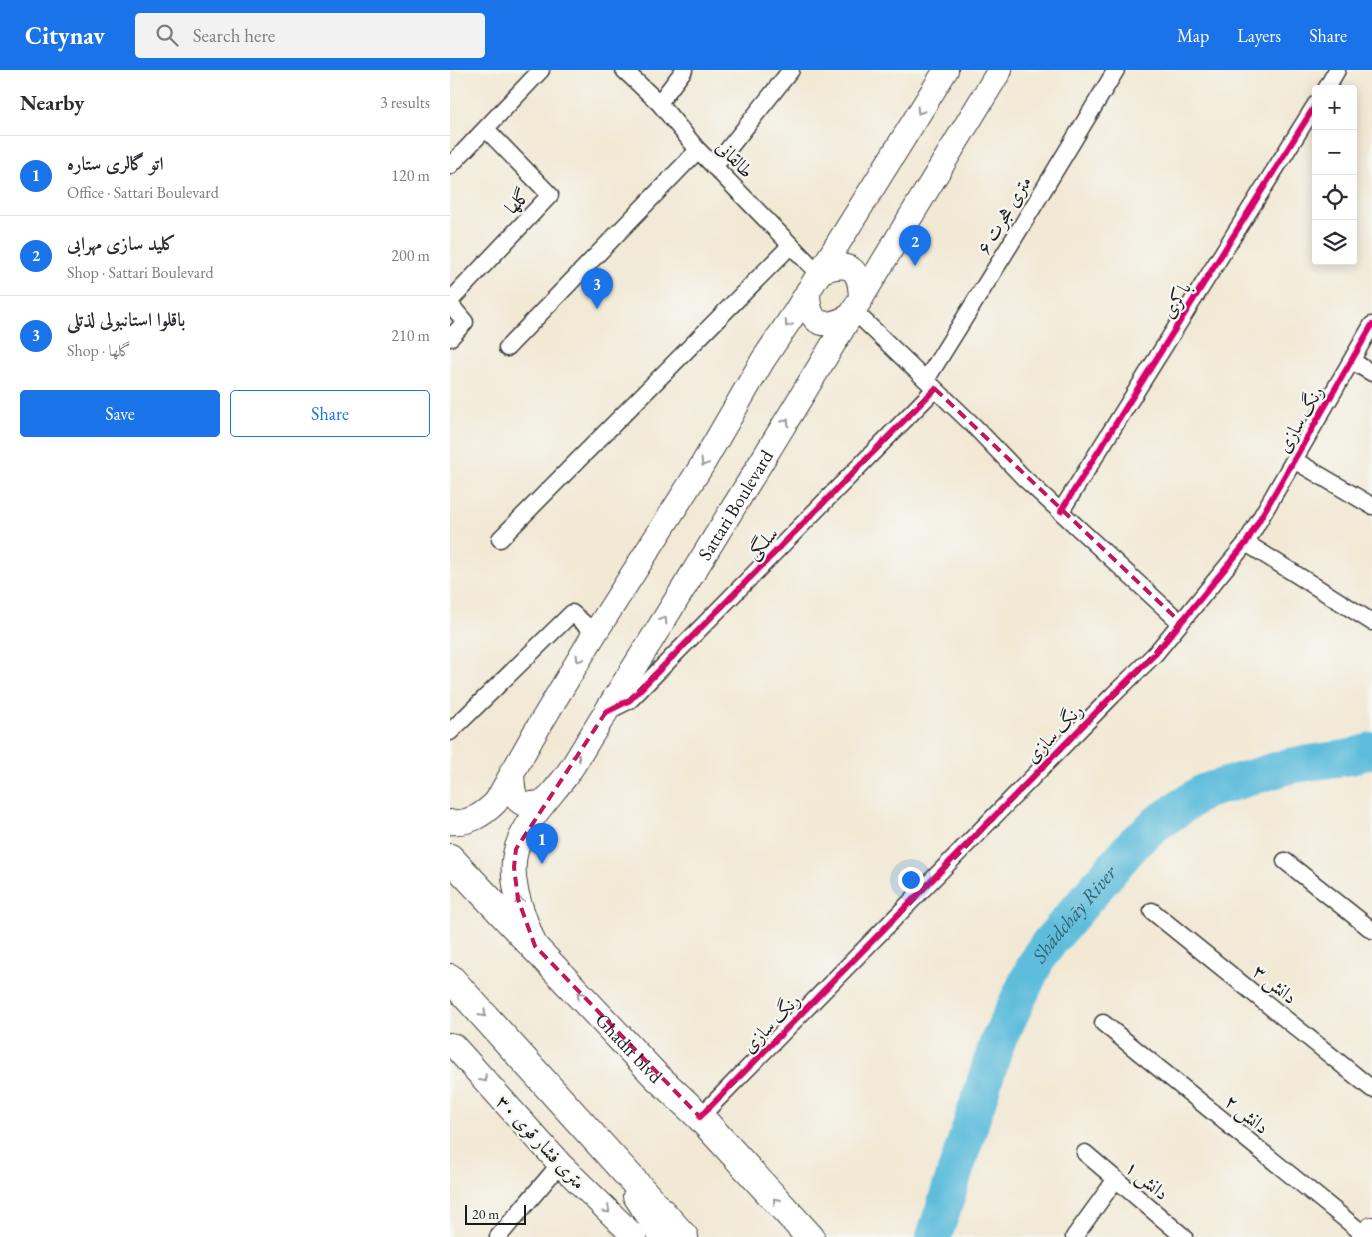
<!DOCTYPE html>
<meta charset="utf-8">
<style>
:root{--surface:#fff;--page:#f2f2f3;--text:#2b2b33;--muted:#7c7c81;--line:#e1e1e2;--accent:#1a73e8}
body{margin:0;font-family:"EB Garamond",Amiri,serif;background:var(--page);color:var(--text)}
.controls{position:absolute;right:15px;top:15px;display:grid;overflow:hidden;border-radius:5px;box-shadow:0 2px 12px #0003}
.controls button{width:45px;height:45px;display:grid;place-items:center;padding:0;border:0;border-bottom:1px solid var(--line);background:var(--surface);color:var(--text);font:25px sans-serif}
.scale{position:absolute;left:15px;bottom:12px;width:61px;box-sizing:border-box;padding-left:5px;border:2px solid #1c1c1c;border-top:0;font-size:14px;line-height:18px;white-space:nowrap;color:#1c1c1c;-webkit-text-stroke:4px #f6f6f2;paint-order:stroke}
.you{position:absolute;left:460px;top:809px;width:18px;height:18px;margin:-12px;border:4px solid #fff;border-radius:50%;background:#1a73e8;box-shadow:0 0 0 8px #1a73e833}
.badge{display:grid;place-items:center;width:32px;height:32px;border-radius:50%;background:var(--accent);color:#fff;font-size:16px;font-weight:700}
.pin{position:absolute;translate:-50% -41px;filter:drop-shadow(0 1px 2px #0008)}
.pin::after{content:'';position:absolute;top:26px;width:18px;height:15px;background:inherit;clip-path:polygon(0 0,100% 0,50% 100%)}
.list{margin:0;padding:0;list-style:none}
h2{display:flex;justify-content:space-between;align-items:center;height:65px;margin:0;padding:0 20px;font-size:21px}
h2 small{font-size:16px;font-weight:400;color:var(--muted)}
.list li{display:grid;grid-template-columns:32px 1fr auto;gap:15px;align-items:center;box-sizing:border-box;height:80px;padding:0 20px;border-top:1px solid var(--line)}
.list b{display:block;font-size:19px;white-space:nowrap}
.list p{margin:0;font-size:16px;white-space:nowrap;color:var(--muted)}
.list em{font-size:16px;font-style:normal;color:var(--muted)}
.actions{display:flex;gap:10px;padding:15px 20px}
.actions a{flex:1;padding:11px 0;border:1px solid var(--accent);border-radius:5px;text-align:center;font-size:18px;color:var(--accent)}
.actions .main{background:var(--accent);color:#fff}
.icon{flex:none;width:28px;height:28px;fill:none;stroke:currentColor;stroke-width:2;stroke-linecap:round;stroke-linejoin:round}
.map{position:relative;flex:none;width:922px;height:1167px;overflow:hidden}
header{display:flex;align-items:center;gap:30px;box-sizing:border-box;height:70px;padding:0 25px;background:var(--accent);color:#fff}
header strong{font-size:24px}
nav{display:flex;gap:28px;margin-inline-start:auto;font-size:18px}
.search{width:350px;height:45px;background:var(--page);display:flex;align-items:center;gap:12px;box-sizing:border-box;padding:0 18px;border-radius:5px;color:var(--muted);font-size:19px}
main{display:flex}
aside{flex:1;background:var(--surface)}
.map>svg:first-child{display:block}
</style>
<header>
<strong>Citynav</strong>
<div class="search"><svg class="icon" aria-label="search" viewBox="0 0 24 24"><circle cx="10" cy="10" r="6"/><path d="M15 15l6 6"/></svg>Search here</div>
<nav><a>Map</a><a>Layers</a><a>Share</a></nav>
</header>
<main>
<aside>
<h2>Nearby<small>3 results</small></h2>
<ul class="list">
<li><span class="badge">1</span><div><b>اتو گالری ستاره</b><p>Office · Sattari Boulevard</p></div><em>120 m</em></li>
<li><span class="badge">2</span><div><b>کلید سازی مهرابی</b><p>Shop · Sattari Boulevard</p></div><em>200 m</em></li>
<li><span class="badge">3</span><div><b>باقلوا استانبولی لذتلی</b><p>Shop · گلها</p></div><em>210 m</em></li>
</ul>
<div class="actions"><a class="main">Save</a><a>Share</a></div>
</aside>
<div class="map">
<svg width="922" height="1167" viewBox="0 0 922 1167">
<rect width="100%" height="100%" fill="#f6f6f2"/>
<filter id="ink" filterUnits="userSpaceOnUse"><feTurbulence type="fractalNoise" baseFrequency=".02" numOctaves="2"/><feDisplacementMap in="SourceGraphic" scale="10" xChannelSelector="R" yChannelSelector="G"/><feConvolveMatrix kernelMatrix="1 2 1 2 8 2 1 2 1" color-interpolation-filters="sRGB"/></filter>
<filter id="wash" filterUnits="userSpaceOnUse"><feTurbulence type="fractalNoise" baseFrequency=".0096" numOctaves="4" result="noise"/><feDisplacementMap in="SourceGraphic" scale="20" xChannelSelector="R" yChannelSelector="G"/><feGaussianBlur stdDeviation="1.12" result="paint"/><feColorMatrix in="noise" values="0 0 0 0 0 0 0 0 0 0 0 0 0 0 0 0 0 1.4 0 .05"/><feComposite in="paint" operator="in"/></filter>
<g filter="url(#wash)">
<rect width="100%" height="100%" fill="#f2e9d5"/>
<g fill="none" stroke-linecap="round" stroke-linejoin="round">
<!-- river -->
<path stroke="#5ebddc" stroke-width="36" id="s1" d="M484,1167L547,973L587,890L597,875L684,773L706,754L753,722L839,696L901,687L922,680"/>
</g>
</g>
<g filter="url(#ink)">
<g fill="none" stroke-linecap="round" stroke-linejoin="round">
<!-- street casing -->
<g stroke="#3c3b38" stroke-width="19">
<path id="street" d="M174,0L209,33L248,80L369,204
M876,19L887,0
M209,33L234,0
M0,96L91,0
M264,97L341,0
M0,231L100,125L36,59
M0,234L15,252L0,268
M404,241L525,357L573,407L730,552
M57,278L248,80
M902,291L922,303
M476,310L560,175L666,0
M844,390L922,436
M611,441L866,34
M50,469L341,175
M796,473L922,552
M158,641L180,630L485,319
M0,662L122,543L145,563
M835,791L922,860
M702,841L922,1019
M653,953L916,1166
M250,1047L663,625L705,584L796,473L922,255
M635,1083L734,1167
M48,1167L110,1094
M624,1167L666,1109"/>
</g>
<!-- secondary casing -->
<g stroke="#3c3b38" stroke-width="26">
<g id="secondary">
<path d="M371,201C400,191 410,197 411,229"/>
<path d="M358,221C358,257 374,260 402,245"/>
<path d="M62,701C63,728 64,739 94,732"/>
<path d="M0,752C19,754 33,745 46,732L83,666L145,563L251,397L313,290L344,244L496,0"/>
<path id="s2" d="M85,876C74,846 56,810 67,777C75,752 100,727 116,706C126,692 134,677 143,663C162,632 181,602 200,572C319,382 433,191 550,0"/>
<path d="M0,975L4,976L110,1094L185,1167"/>
<path d="M185,1126L212,1167"/>
<path d="M916,1167L922,1159"/>
</g>
</g>
<!-- highway casing -->
<g stroke="#3c3b38" stroke-width="30">
<g id="highway">
<path id="s3" d="M0,788L205,1005L250,1047L360,1167"/>
<path d="M0,908L234,1167"/>
</g>
</g>
<!-- street -->
<use href="#street" stroke="#fff" stroke-width="16"/>
<!-- secondary -->
<use href="#secondary" stroke="#fff" stroke-width="24"/>
<!-- highway -->
<use href="#highway" stroke="#fff" stroke-width="28"/>
<!-- cycleway casing -->
<g stroke="#f6f6f2" stroke-width="9">
<path id="cycleway" d="M611,441L866,34
M156,642L180,630L485,319
M250,1047L663,625L705,584L796,473L922,255"/>
</g>
<!-- cycleway -->
<use href="#cycleway" stroke="#d6006c" stroke-width="6"/>
</g>
<!-- one-way arrows -->
<defs><path id="oneway-chevron" d="M-2-3.5L2.5 0L-2 3.5" fill="none" stroke-width="1.6" stroke-linecap="round" stroke-linejoin="round" transform="scale(1.25)"/></defs>
<g stroke="#999">
<use href="#oneway-chevron" transform="translate(470 41) rotate(122)"/>
<use href="#oneway-chevron" transform="translate(338 254) rotate(124)"/>
<use href="#oneway-chevron" transform="translate(336 352) rotate(-58)"/>
<use href="#oneway-chevron" transform="translate(254 393) rotate(121)"/>
<use href="#oneway-chevron" transform="translate(214 550) rotate(-58)"/>
<use href="#oneway-chevron" transform="translate(129 589) rotate(121)"/>
<use href="#oneway-chevron" transform="translate(127 687) rotate(-58)"/>
<use href="#oneway-chevron" transform="translate(69 830) rotate(-105)"/>
<use href="#oneway-chevron" transform="translate(130 925) rotate(-133)"/>
<use href="#oneway-chevron" transform="translate(33 944) rotate(48)"/>
<use href="#oneway-chevron" transform="translate(34 1009) rotate(48)"/>
<use href="#oneway-chevron" transform="translate(326 1131) rotate(-131)"/>
<use href="#oneway-chevron" transform="translate(157 1140) rotate(44)"/>
</g>
</g>
<!-- marked area -->
<path fill="none" stroke="#c2185b" stroke-width="4" stroke-dasharray="10 6" stroke-linejoin="round" d="M485,319L730,552L705,584L250,1047L85,876L68,829L64,797L66,779L156,642L180,630Z"/>
<g text-anchor="middle" dominant-baseline="central" stroke-width="4.5" stroke-linejoin="round" paint-order="stroke">
<!-- street labels -->
<g font-size="19" fill="#1c1c1c" stroke="#f6f6f2">
<text transform="translate(285 89) rotate(46)">طالقانی</text>
<text transform="translate(67 131) rotate(-47)">گلها</text>
<text transform="translate(554 145) rotate(-59)">۶ متری هجرت</text>
<text transform="translate(726 230) rotate(-58)">باکری</text>
<text transform="translate(850 349) rotate(-60)">رنگ سازی</text>
<text stroke="none"><textPath href="#s2" startOffset="509">Sattari Boulevard</textPath></text>
<text transform="translate(312 473) rotate(-46)">سلگی</text>
<text transform="translate(604 663) rotate(-46)">رنگ سازی</text>
<text transform="translate(825 914) rotate(39)">دانش ۳</text>
<text transform="translate(321 953) rotate(-46)">رنگ سازی</text>
<text stroke="none"><textPath href="#s3" startOffset="261">Ghadir blvd</textPath></text>
<text transform="translate(797 1044) rotate(39)">دانش ۲</text>
<text transform="translate(91 1072) rotate(47)">۳۰ متری فشار قوی</text>
<text transform="translate(697 1110) rotate(40)">دانش ۱</text>
</g>
<!-- water labels -->
<g font-size="20" font-style="italic" fill="#365c69" stroke="#f6f6f2">
<text stroke="none"><textPath href="#s1" startOffset="355">Shādchāy River</textPath></text>
</g>
</g>
</svg>
<div class="controls">
<button>+</button>
<button>−</button>
<button><svg class="icon" aria-label="locate" viewBox="0 0 24 24"><circle cx="12" cy="12" r="6"/><path d="M12 2v4M12 18v4M2 12h4M18 12h4"/></svg></button>
<button><svg class="icon" aria-label="layers" viewBox="0 0 24 24"><path d="M12 4l9 5-9 5-9-5zM3 14l9 5 9-5"/></svg></button>
</div>
<div class="scale">20 m</div>
<div class="you"></div>
<div class="pin badge" style="left:92px;top:794px">1</div>
<div class="pin badge" style="left:465px;top:196px">2</div>
<div class="pin badge" style="left:147px;top:239px">3</div>
</div>
</main>
